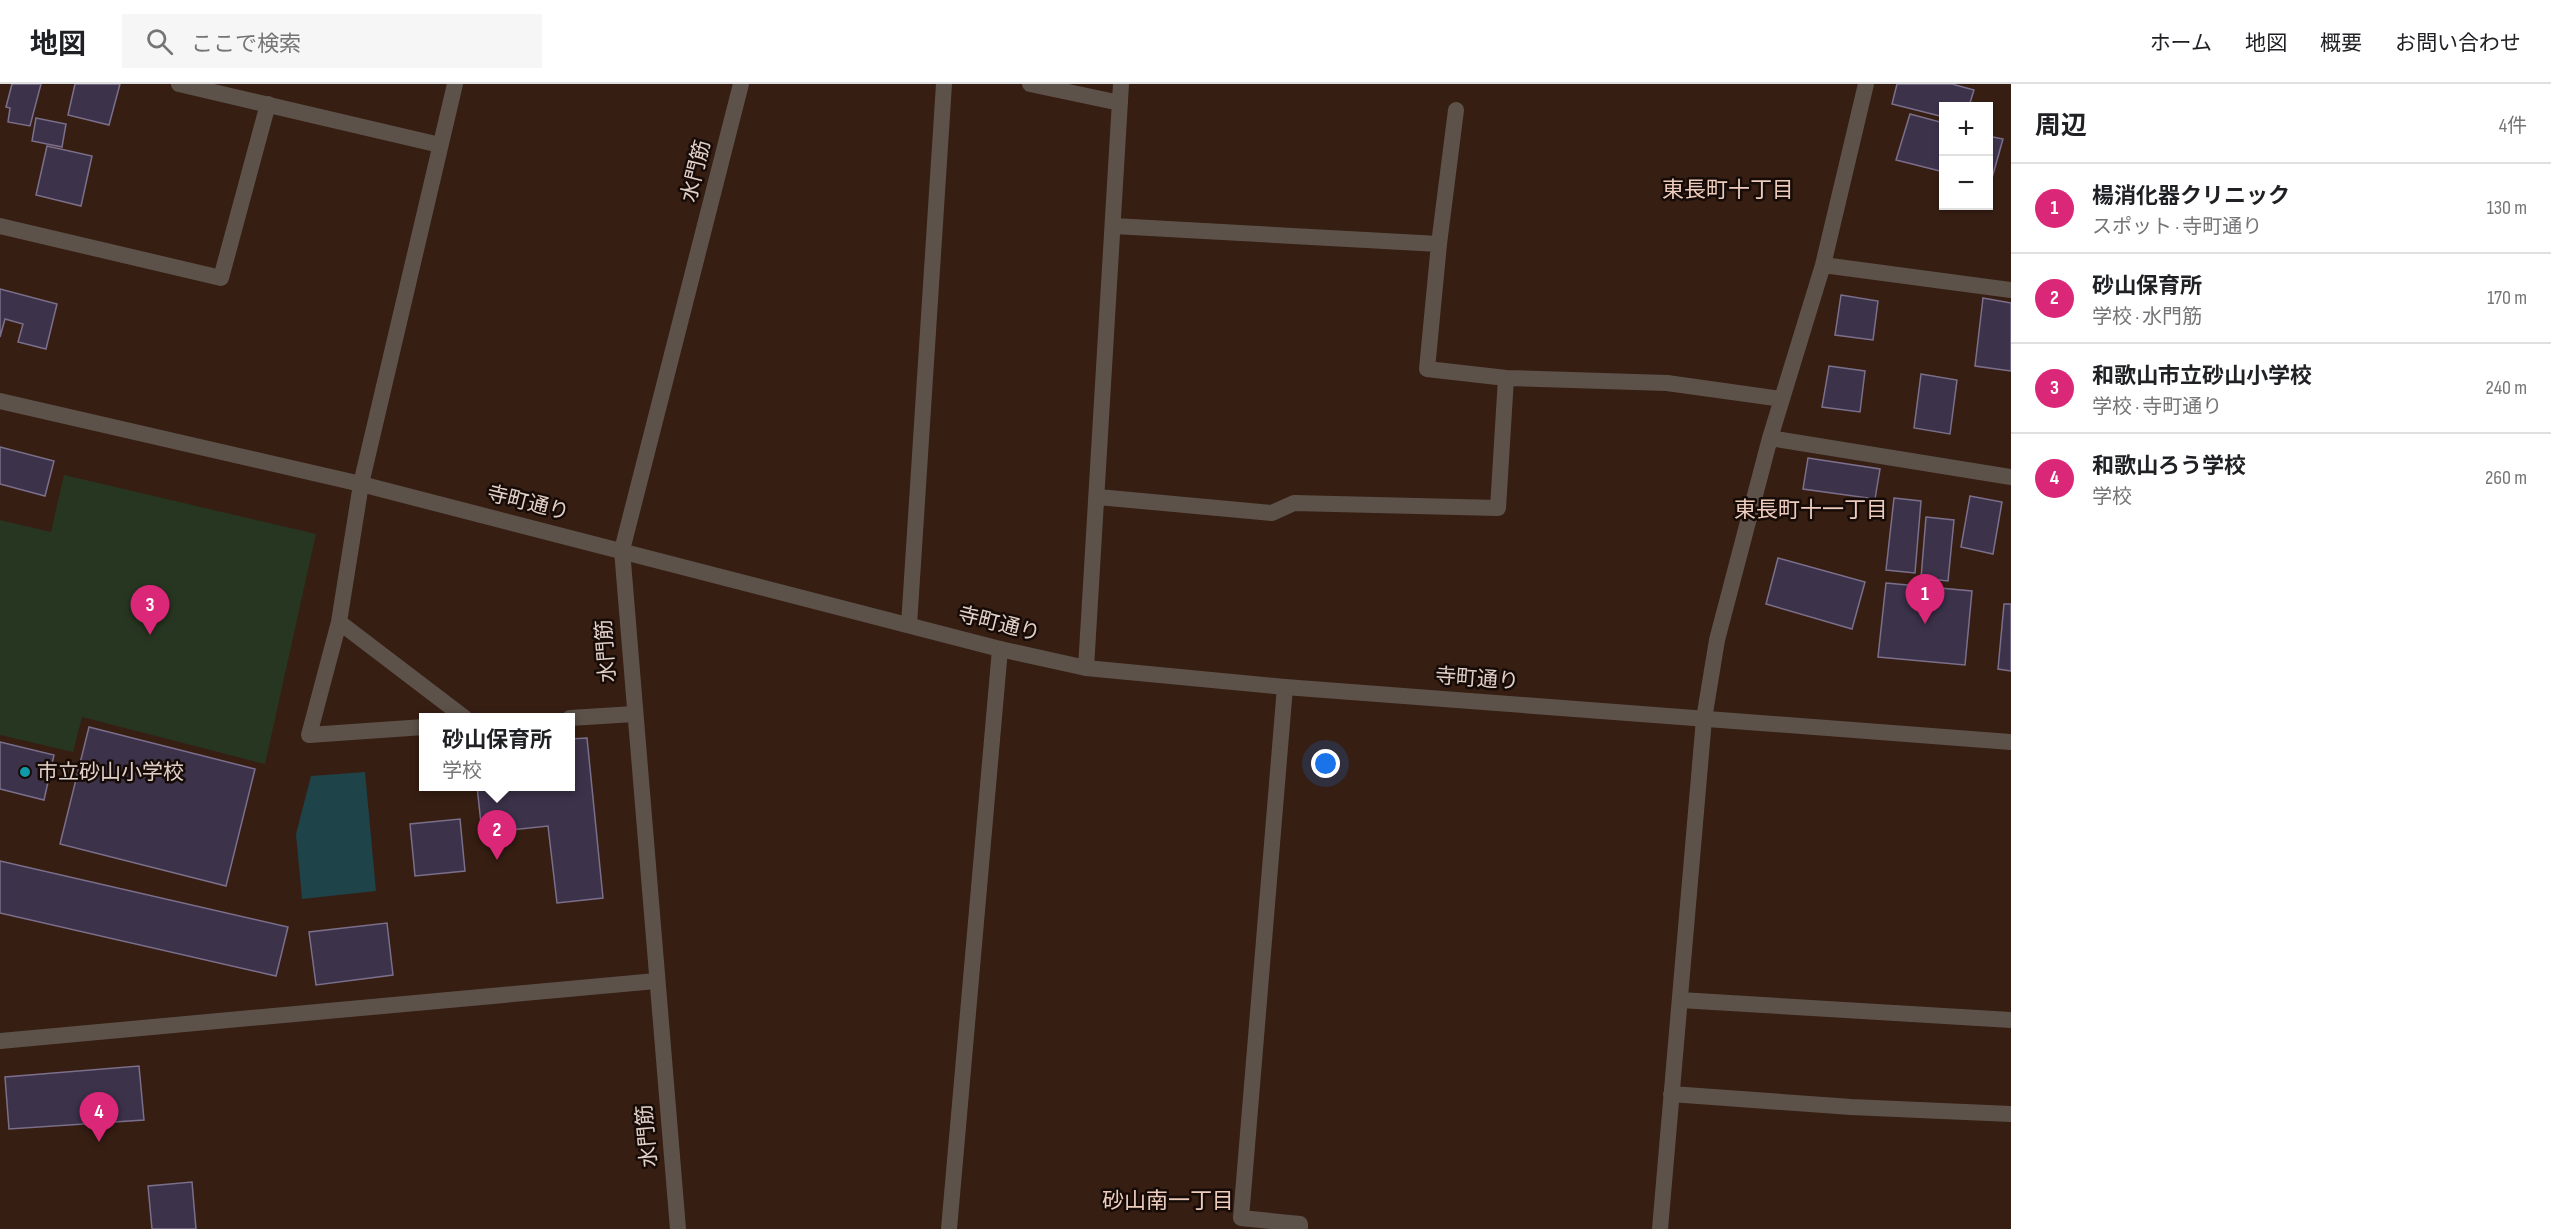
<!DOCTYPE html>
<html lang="ja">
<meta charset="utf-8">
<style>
:root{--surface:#fff;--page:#f6f6f6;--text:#202124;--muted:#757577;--line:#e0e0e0;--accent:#db2777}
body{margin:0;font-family:"Sofia Sans Condensed","Noto Sans JP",sans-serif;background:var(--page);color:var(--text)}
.controls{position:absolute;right:18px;top:18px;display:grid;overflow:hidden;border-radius:0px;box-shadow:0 2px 4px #0004}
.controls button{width:54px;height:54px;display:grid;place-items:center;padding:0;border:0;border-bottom:2px solid var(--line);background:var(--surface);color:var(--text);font:30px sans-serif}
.you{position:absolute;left:1326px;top:680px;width:21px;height:21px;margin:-15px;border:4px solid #fff;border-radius:50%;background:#1a73e8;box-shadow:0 0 0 9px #1a73e833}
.badge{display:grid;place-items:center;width:39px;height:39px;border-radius:50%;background:var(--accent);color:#fff;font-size:20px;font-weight:700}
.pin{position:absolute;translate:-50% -50px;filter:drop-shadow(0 2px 3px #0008)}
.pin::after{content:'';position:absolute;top:32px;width:21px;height:18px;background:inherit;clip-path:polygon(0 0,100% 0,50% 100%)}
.popup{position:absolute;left:419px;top:629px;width:156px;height:78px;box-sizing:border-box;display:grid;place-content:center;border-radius:0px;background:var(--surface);filter:drop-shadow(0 2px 4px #0005);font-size:20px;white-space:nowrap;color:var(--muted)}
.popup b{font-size:22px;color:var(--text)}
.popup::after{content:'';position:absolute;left:50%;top:100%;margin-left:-12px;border:12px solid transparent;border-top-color:var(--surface)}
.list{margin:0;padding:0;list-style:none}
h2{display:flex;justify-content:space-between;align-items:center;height:78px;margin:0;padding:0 24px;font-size:26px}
h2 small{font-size:20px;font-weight:400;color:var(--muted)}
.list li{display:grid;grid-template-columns:39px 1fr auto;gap:18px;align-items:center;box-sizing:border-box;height:90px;padding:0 24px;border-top:2px solid var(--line)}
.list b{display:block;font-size:22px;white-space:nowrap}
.list p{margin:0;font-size:20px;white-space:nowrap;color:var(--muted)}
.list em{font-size:20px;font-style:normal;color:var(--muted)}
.icon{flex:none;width:33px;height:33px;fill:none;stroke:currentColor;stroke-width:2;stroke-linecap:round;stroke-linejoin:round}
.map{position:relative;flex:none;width:2011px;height:1145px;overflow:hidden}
header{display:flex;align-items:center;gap:36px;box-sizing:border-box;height:84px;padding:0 30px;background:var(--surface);border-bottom:2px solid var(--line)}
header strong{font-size:28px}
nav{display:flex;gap:33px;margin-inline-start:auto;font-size:21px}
.search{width:420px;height:54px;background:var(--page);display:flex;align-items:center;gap:15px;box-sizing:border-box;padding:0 21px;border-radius:0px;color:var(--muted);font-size:22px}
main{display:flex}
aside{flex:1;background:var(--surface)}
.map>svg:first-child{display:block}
</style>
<header>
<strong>地図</strong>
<div class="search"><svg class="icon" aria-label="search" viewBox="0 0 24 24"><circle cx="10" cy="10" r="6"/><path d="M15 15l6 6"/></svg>ここで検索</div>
<nav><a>ホーム</a><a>地図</a><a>概要</a><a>お問い合わせ</a></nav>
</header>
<main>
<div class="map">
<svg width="2011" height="1145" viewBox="0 0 2011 1145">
<rect width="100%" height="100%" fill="#361e13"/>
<!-- green -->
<path fill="#273621" d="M64,391L316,450L265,680L82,633L73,668L0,651V436L51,448Z"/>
<!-- water -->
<path fill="#1e4348" d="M365,688L376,807L302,815L296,750L311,692Z"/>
<!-- building -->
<path fill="#3c324a" stroke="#7b6f8b" stroke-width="1.5" d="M12,0H41L30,42L8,38L10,24L6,23Z
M75,0H120L109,41L68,31Z
M1897,0H1952L1974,6L1969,22H1944V33L1892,20Z
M1910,30L1944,39V88L1896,76Z
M36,34L66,40L62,63L32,57Z
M1988,52L2003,55L1990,101H1988Z
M47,62L92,72L81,122L36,111Z
M0,205L57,220L46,265L18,258L23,240L5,235L0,253Z
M1841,211L1878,217L1873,256L1835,251Z
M1983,214L2011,219V287L1975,282Z
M1829,282L1865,287L1860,328L1822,323Z
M1921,290L1957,296L1950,350L1914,344Z
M0,363L54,377L45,412L0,400Z
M1808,374L1880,385L1875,415L1803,405Z
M1970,412L2002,418L1993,470L1961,463Z
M1894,414L1921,417L1915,489L1886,486Z
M1926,433L1954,436L1948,497L1921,494Z
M1778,474L1865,498L1852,545L1766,520Z
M1886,499L1972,507L1965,581L1878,573Z
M2004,520H2011V587L1998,585Z
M89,643L255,685L226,802L60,760Z
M587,654L603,814L557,819L548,742L482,749L477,702H570V655Z
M0,658L54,671L44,716L0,705Z
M460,735L465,787L415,792L410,740Z
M0,777L288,843L276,892L0,829Z
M387,839L393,891L316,901L309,848Z
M139,982L144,1036L9,1045L5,993Z
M192,1098L196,1145H152L148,1102Z"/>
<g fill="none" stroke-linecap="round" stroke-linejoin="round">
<!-- minor -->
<path stroke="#5d524a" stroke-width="16" d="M179,0L440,61
M1030,0L1120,19
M0,142L221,194L268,20
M1114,142L1439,160
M1823,181L2011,206
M1506,294L1667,299L1782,315
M1770,354L2011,393
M1098,413L1272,429L1294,419L1498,424L1506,294L1427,285L1439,160L1456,26
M339,538L465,634
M909,541L944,0
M1086,584L1121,0
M1285,603L1241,1134L1300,1140V1145
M570,634L634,630
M424,643L309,651L339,538L361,400L455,0
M1680,916L2011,936
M0,957L656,897
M1671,1010L1851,1023L2011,1030
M949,1145L1000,565
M1660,1145L1704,635L1717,556L1770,354L1823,181L1866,0"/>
<!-- tertiary -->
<path stroke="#5d524a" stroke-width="16" d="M0,317L361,400L1000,565L1086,584L1285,603L2011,658
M678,1145L622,466L741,0"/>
</g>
<!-- markers -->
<circle fill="#0f9aa8" stroke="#160b07" stroke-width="2" cx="25" cy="688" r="6"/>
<g text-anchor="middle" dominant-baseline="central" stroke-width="5" stroke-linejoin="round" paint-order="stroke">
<!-- street labels -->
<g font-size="21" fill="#e1d0c8" stroke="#160b07">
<text transform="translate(696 87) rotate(-76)">水門筋</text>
<text transform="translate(528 419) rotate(14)">寺町通り</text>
<text transform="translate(999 540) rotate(14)">寺町通り</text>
<text transform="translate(606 567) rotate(-94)">水門筋</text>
<text transform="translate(1477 595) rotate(4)">寺町通り</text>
<text transform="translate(647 1052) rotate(-95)">水門筋</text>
</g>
<!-- poi labels -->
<g font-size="21" fill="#e1d0c8" stroke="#160b07" text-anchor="start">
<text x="37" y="688">市立砂山小学校</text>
</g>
<!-- neighbourhood labels -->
<g font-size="22" fill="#edccbd" stroke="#160b07">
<text x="1728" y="106">東長町十丁目</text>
<text x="1811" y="426">東長町十一丁目</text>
<text x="1168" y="1117">砂山南一丁目</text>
</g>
</g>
</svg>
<div class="controls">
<button>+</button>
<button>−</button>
</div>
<div class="you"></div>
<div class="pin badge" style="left:1925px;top:540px">1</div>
<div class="pin badge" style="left:497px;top:776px">2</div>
<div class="popup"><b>砂山保育所</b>学校</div>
<div class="pin badge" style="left:150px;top:551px">3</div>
<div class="pin badge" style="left:99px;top:1058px">4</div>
</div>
<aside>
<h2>周辺<small>4件</small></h2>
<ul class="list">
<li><span class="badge">1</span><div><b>楊消化器クリニック</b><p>スポット · 寺町通り</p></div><em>130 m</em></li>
<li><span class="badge">2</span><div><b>砂山保育所</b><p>学校 · 水門筋</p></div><em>170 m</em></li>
<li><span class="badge">3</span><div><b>和歌山市立砂山小学校</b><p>学校 · 寺町通り</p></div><em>240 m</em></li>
<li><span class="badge">4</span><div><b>和歌山ろう学校</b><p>学校</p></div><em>260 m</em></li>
</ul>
</aside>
</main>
